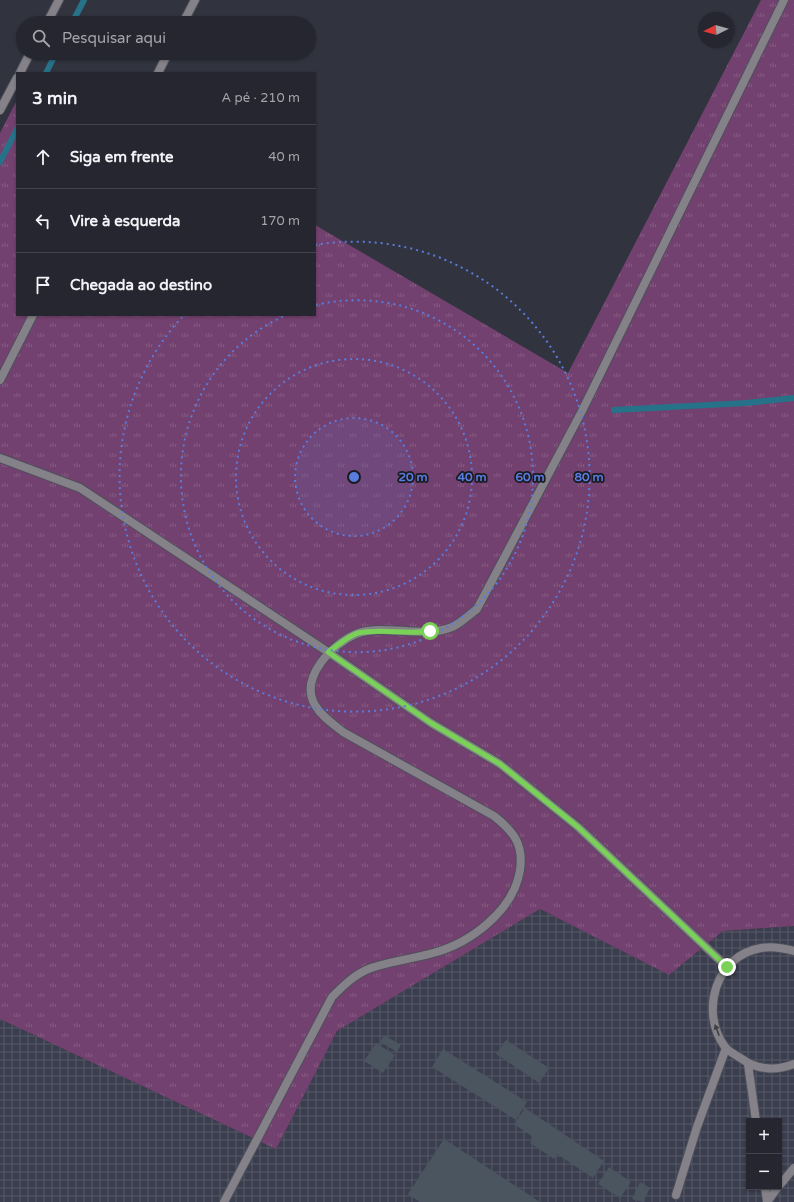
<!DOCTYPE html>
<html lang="pt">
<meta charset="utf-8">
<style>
:root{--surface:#25262f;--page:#2d2e37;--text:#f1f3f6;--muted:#a3a5aa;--line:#42434b}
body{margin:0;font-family:"Varela Round",sans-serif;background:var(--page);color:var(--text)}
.controls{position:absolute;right:12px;bottom:12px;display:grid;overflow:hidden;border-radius:0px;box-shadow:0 1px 3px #0004}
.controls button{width:36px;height:36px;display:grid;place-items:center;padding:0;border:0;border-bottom:1px solid var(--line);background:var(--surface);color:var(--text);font:20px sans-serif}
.compass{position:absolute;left:698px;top:12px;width:36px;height:36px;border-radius:50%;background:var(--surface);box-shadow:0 1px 3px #0004;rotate:265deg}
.stop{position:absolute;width:12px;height:12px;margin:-9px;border:3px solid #7ad157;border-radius:50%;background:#fff}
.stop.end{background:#7ad157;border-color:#fff;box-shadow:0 1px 4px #0008}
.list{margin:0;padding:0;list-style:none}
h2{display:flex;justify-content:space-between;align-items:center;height:52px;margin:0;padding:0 16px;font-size:17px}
h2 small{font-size:13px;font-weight:400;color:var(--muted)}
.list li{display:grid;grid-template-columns:26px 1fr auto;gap:12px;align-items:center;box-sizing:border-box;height:64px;padding:0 16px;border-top:1px solid var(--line)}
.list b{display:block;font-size:15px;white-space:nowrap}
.list em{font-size:13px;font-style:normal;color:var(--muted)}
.icon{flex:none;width:22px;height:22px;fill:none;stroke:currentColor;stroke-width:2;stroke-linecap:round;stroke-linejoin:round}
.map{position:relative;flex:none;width:794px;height:1202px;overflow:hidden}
.search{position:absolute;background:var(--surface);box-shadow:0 1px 3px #0004;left:16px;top:16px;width:300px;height:44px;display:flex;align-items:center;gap:10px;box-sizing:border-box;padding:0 14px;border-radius:22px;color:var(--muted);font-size:15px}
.panel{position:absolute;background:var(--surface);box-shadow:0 1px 3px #0004;left:16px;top:72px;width:300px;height:244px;border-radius:0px}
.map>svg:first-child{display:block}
</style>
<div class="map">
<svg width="794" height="1202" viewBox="0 0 794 1202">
<defs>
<pattern id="industrial-grid" width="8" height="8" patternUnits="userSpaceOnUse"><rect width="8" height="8" fill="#3a3e4e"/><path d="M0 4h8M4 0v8" fill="none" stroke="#565a68"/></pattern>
<pattern id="grass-tufts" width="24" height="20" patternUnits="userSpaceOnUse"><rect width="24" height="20" fill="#73416f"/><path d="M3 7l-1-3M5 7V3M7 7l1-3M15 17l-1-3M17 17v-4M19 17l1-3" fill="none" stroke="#875c84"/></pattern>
</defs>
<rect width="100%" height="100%" fill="#31333f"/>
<!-- industrial -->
<path fill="url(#industrial-grid)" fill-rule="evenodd" d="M540,909L669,975L723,931L794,926V1202H0V1019L276,1149L337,1031ZM749,1121H779V1187H749Z"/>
<!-- grass -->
<path fill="url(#grass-tufts)" d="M761,0H794V926L723,931L669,975L540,909L337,1031L276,1149L0,1019V133L17,100V315H315V225L568,373Z"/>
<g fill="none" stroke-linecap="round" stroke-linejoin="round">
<!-- stream -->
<path stroke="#267288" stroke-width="6" d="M72,23L84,0
M46,73L56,53
M0,162L17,129
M614,410L746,403L794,398"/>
</g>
<!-- building -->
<path fill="#4b555f" d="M384,1035L401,1045L397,1052L380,1042Z
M506,1040L549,1068L539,1083L496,1054Z
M376,1043L395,1055L383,1073L364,1061Z
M443,1049L527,1102L516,1120L432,1067Z
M525,1108L604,1161L593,1178L557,1154L554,1159L530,1143L533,1137L514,1124Z
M444,1139L540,1202H420L408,1194Z
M609,1167L631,1182L620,1198L598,1184Z
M640,1182L650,1188L643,1202L632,1199Z"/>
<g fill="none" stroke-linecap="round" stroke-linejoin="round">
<!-- service casing -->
<g stroke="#4e505b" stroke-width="10">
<path id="service" d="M183,23L195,0
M158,73L168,53
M0,380L33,315
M0,458L80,488L328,652L431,723L500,764L578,827L727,967
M794,951C783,948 773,946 761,948C716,955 699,1012 725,1047C729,1052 736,1055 742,1059C757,1070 777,1071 794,1064
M748,1064L756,1121
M779,1186L794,1168
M765,1187L767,1201
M676,1195L697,1127L726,1048
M224,1202L332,997C344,985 355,974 371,968C391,961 412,959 433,953C471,943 514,910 520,870C524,844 513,831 494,816L343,732C333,724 321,716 315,705C299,678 332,644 356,634C382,623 423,639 452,627C461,623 469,615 477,609L582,411L784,0
M767,1202L778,1187"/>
</g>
<!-- minor casing -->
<g stroke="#4e505b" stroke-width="10">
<path id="minor" d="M47,23L59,0
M20,73L30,53
M0,110L17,78"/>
</g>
<!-- service -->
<use href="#service" stroke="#848288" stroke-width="8"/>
<!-- minor -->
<use href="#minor" stroke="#848288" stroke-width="8"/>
</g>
<!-- one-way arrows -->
<defs><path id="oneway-solid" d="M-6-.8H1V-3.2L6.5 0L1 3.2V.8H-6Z"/></defs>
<use fill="#3f3f44" href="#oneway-solid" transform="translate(717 1030) rotate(-111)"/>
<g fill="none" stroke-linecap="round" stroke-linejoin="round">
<!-- route -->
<path stroke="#7ad157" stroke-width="5" d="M430,631C406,635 382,628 358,633C348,636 337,646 328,652L431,723L500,764L578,827L727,967"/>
</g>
<!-- distance rings -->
<circle cx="354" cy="477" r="59" fill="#5a7cdf" fill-opacity=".12"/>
<g fill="none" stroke="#5a7cdf" stroke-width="2" stroke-dasharray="2 4">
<circle cx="354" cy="477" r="59"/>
<circle cx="354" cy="477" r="118"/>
<path d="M316 305A176 176 0 1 1 284 316"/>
<path d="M315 245A235 235 0 1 1 184 315"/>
</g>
<circle cx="354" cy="477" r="6" fill="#5a7cdf" stroke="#1a1b20" stroke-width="2"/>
<g font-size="12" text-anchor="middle" font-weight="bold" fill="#5a7cdf" stroke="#1a1b20" stroke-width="3.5" stroke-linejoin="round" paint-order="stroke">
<text x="413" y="481">20 m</text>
<text x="472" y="481">40 m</text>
<text x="530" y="481">60 m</text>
<text x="589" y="481">80 m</text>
</g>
</svg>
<div class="controls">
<button>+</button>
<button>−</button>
</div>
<svg class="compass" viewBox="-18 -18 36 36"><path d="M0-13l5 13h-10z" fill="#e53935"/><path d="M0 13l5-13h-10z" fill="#a3a5aa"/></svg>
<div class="stop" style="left:430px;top:631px"></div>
<div class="stop end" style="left:727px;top:967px"></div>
<div class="search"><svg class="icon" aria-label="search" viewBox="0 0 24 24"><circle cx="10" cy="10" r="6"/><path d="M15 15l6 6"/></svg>Pesquisar aqui</div>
<section class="panel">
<h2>3 min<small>A pé · 210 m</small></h2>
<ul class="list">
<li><svg class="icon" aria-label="ahead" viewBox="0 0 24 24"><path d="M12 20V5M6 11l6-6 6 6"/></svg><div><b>Siga em frente</b></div><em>40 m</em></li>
<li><svg class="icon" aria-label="left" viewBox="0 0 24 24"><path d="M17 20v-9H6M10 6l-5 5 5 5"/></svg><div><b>Vire à esquerda</b></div><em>170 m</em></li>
<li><svg class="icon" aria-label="arrive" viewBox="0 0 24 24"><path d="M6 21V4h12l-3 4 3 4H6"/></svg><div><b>Chegada ao destino</b></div></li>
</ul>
</section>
</div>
